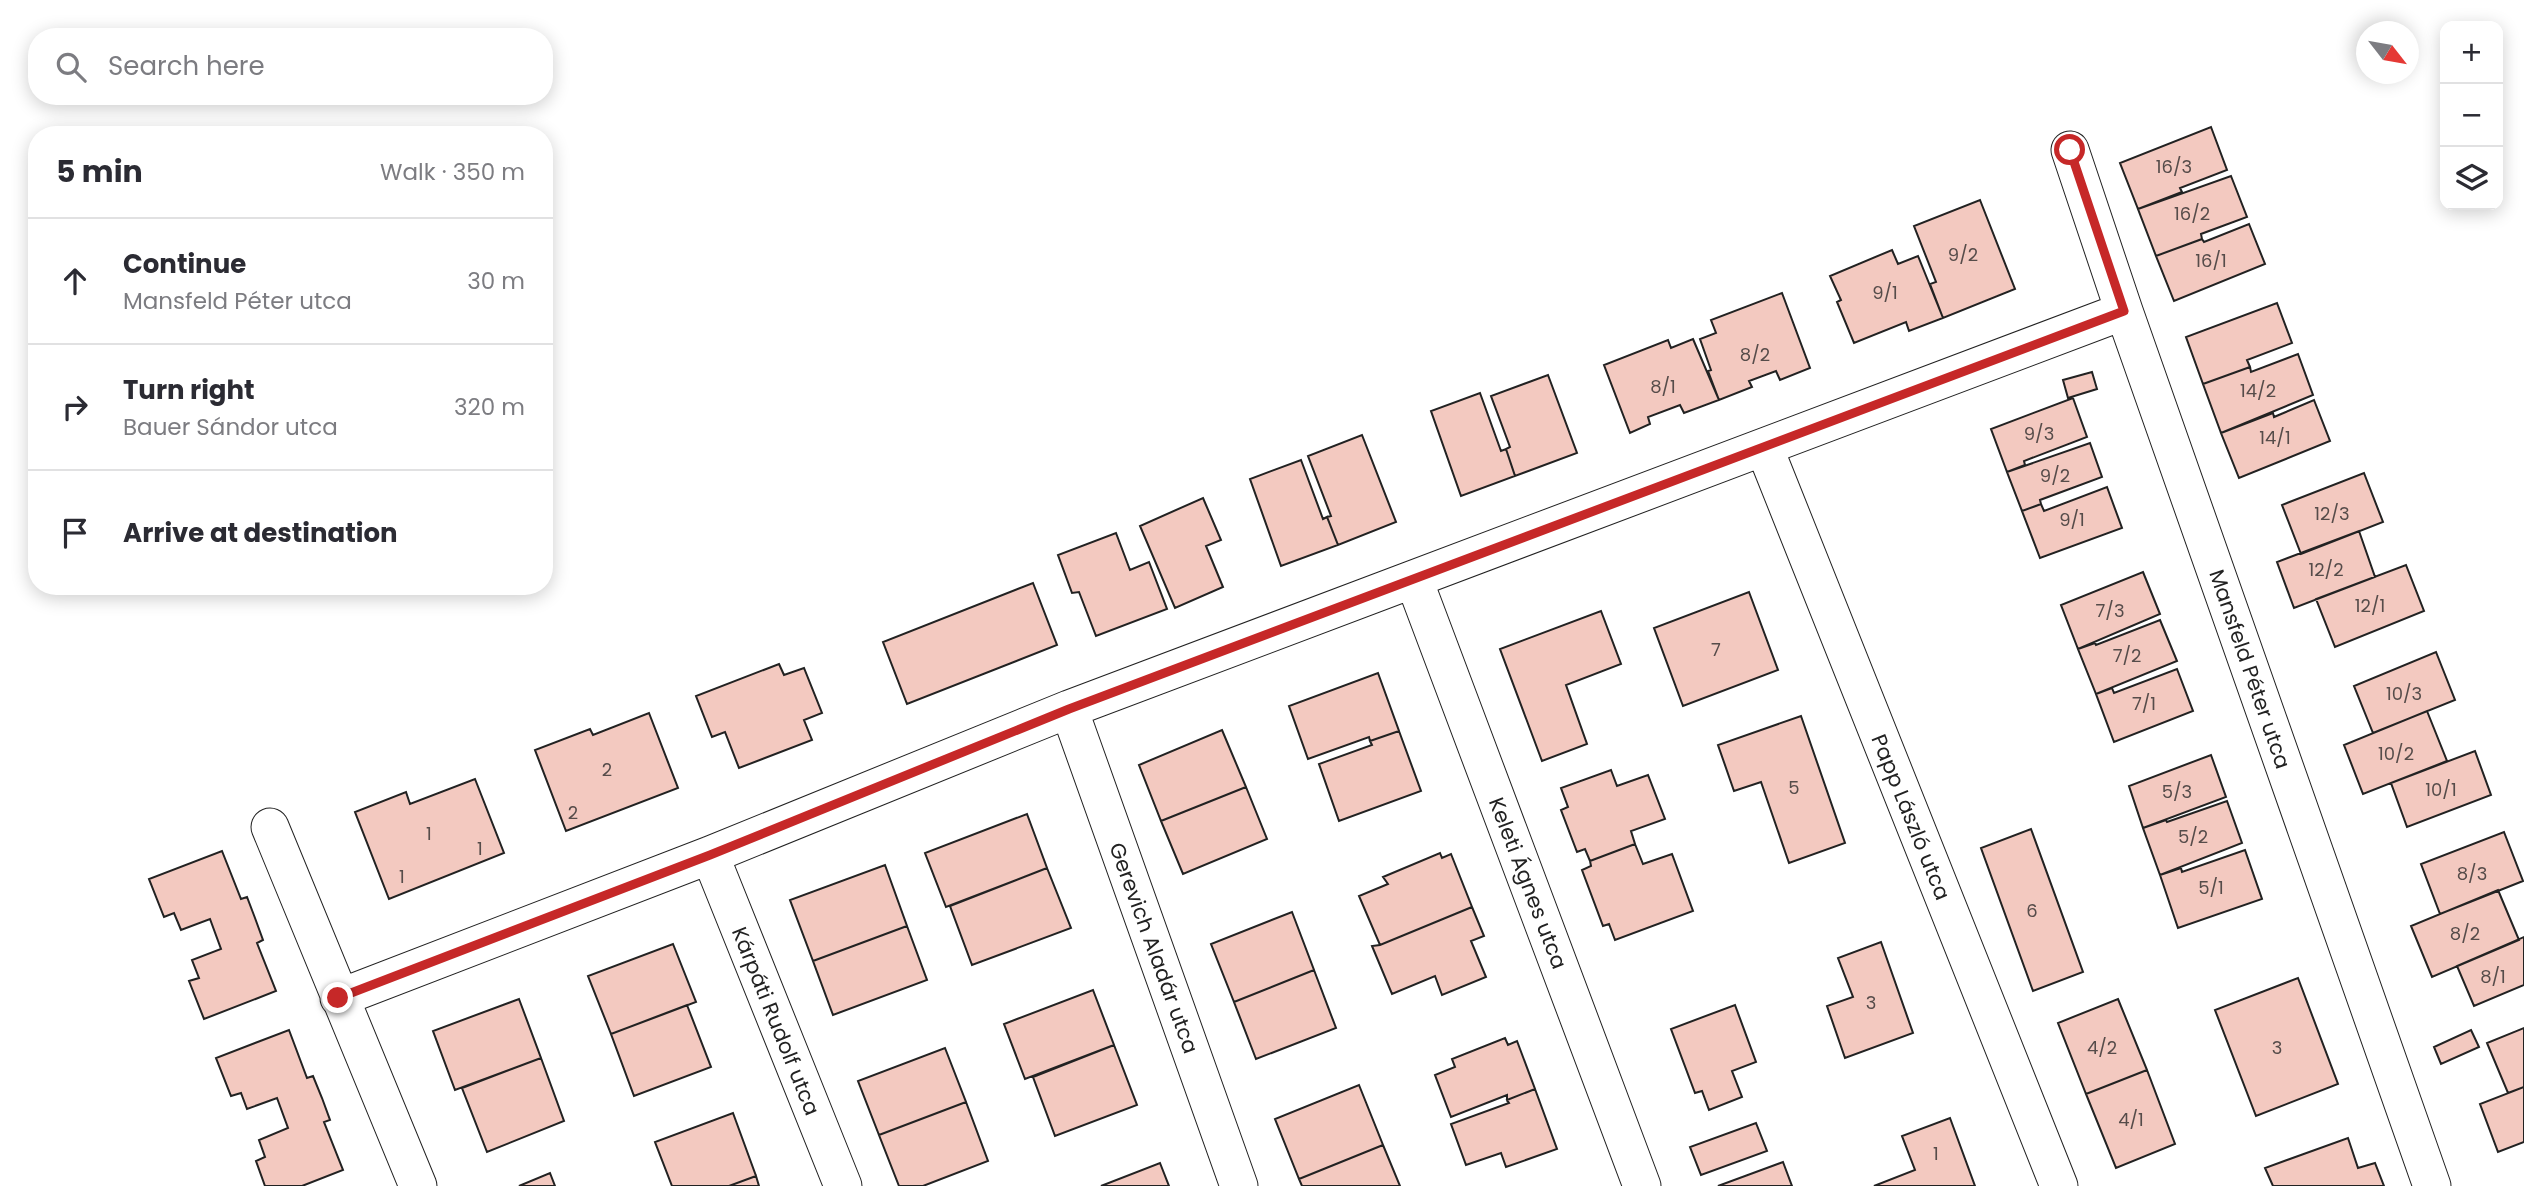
<!DOCTYPE html>
<meta charset="utf-8">
<style>
:root{--surface:#fff;--page:#f7f7f7;--text:#2b2b33;--muted:#7c7c81;--line:#e1e1e2}
body{margin:0;font-family:Poppins,sans-serif;background:var(--page);color:var(--text)}
.controls{position:absolute;right:21px;top:21px;display:grid;overflow:hidden;border-radius:14px;box-shadow:0 4px 18px #0003}
.controls button{width:63px;height:63px;display:grid;place-items:center;padding:0;border:0;border-bottom:2px solid var(--line);background:var(--surface);color:var(--text);font:35px sans-serif}
.compass{position:absolute;left:2356px;top:21px;width:63px;height:63px;border-radius:50%;background:var(--surface);box-shadow:0 4px 18px #0003;rotate:121deg}
.stop{position:absolute;width:21px;height:21px;margin:-16px;border:5px solid #c62828;border-radius:50%;background:#fff}
.stop.end{background:#c62828;border-color:#fff;box-shadow:0 2px 7px #0008}
.list{margin:0;padding:0;list-style:none}
h2{display:flex;justify-content:space-between;align-items:center;height:91px;margin:0;padding:0 28px;font-size:30px}
h2 small{font-size:23px;font-weight:400;color:var(--muted)}
.list li{display:grid;grid-template-columns:46px 1fr auto;gap:21px;align-items:center;box-sizing:border-box;height:126px;padding:0 28px;border-top:2px solid var(--line)}
.list b{display:block;font-size:26px;white-space:nowrap}
.list p{margin:0;font-size:23px;white-space:nowrap;color:var(--muted)}
.list em{font-size:23px;font-style:normal;color:var(--muted)}
.icon{flex:none;width:38px;height:38px;fill:none;stroke:currentColor;stroke-width:2;stroke-linecap:round;stroke-linejoin:round}
.map{position:relative;flex:none;width:2524px;height:1186px;overflow:hidden}
.search{position:absolute;background:var(--surface);box-shadow:0 4px 18px #0003;left:28px;top:28px;width:525px;height:77px;display:flex;align-items:center;gap:18px;box-sizing:border-box;padding:0 24px;border-radius:28px;color:var(--muted);font-size:26px}
.panel{position:absolute;background:var(--surface);box-shadow:0 4px 18px #0003;left:28px;top:126px;width:525px;height:469px;border-radius:28px}
.map>svg:first-child{display:block}
</style>
<div class="map">
<svg width="2524" height="1186" viewBox="0 0 2524 1186">
<rect width="100%" height="100%" fill="#fff"/>
<!-- building -->
<path fill="#f3c9c0" stroke="#222" stroke-width="2" d="M2211,127L2227,170L2180,188L2182,192L2138,209L2120,163Z
M2231,176L2247,217L2201,234L2202,239L2156,256L2138,209Z
M1980,200L2015,289L1943,318L1930,284L1936,282L1914,226Z
M2249,224L2265,264L2174,301L2156,256L2202,239L2204,242Z
M1892,250L1898,264L1918,256L1943,318L1909,331L1906,322L1854,343L1837,302L1841,300L1830,276Z
M1782,293L1810,368L1780,380L1776,371L1749,381L1752,387L1719,400L1708,371L1711,370L1700,339L1716,333L1711,320Z
M2277,303L2292,343L2247,360L2250,367L2203,384L2186,337Z
M1693,339L1719,400L1684,413L1680,405L1648,417L1650,424L1630,433L1604,365L1668,340L1671,348Z
M2298,354L2313,395L2221,433L2203,384L2250,367L2251,372Z
M2092,372L2097,389L2068,398L2063,380Z
M1548,375L1577,453L1515,476L1506,449L1510,447L1491,396Z
M1480,393L1501,451L1506,449L1515,476L1461,496L1431,411Z
M2073,398L2087,437L2024,461L2025,465L2007,472L1991,429Z
M2314,400L2330,441L2239,478L2221,433L2273,413L2274,417Z
M1362,435L1396,522L1338,545L1327,517L1331,516L1308,456Z
M2090,443L2102,477L2040,500L2041,504L2022,511L2007,472Z
M1301,460L1323,519L1327,517L1338,545L1281,566L1250,479Z
M2364,473L2383,522L2301,554L2282,505Z
M2107,487L2122,528L2040,558L2022,511L2041,504L2044,511Z
M1203,498L1221,540L1206,546L1223,587L1175,608L1140,526Z
M2359,531L2375,577L2294,608L2277,562Z
M1116,533L1130,570L1149,562L1167,609L1096,636L1079,592L1072,593L1058,555Z
M2406,565L2424,611L2335,647L2316,599Z
M2143,572L2160,614L2078,649L2061,605Z
M1033,583L1057,645L907,704L883,642Z
M1749,592L1778,670L1683,706L1654,628Z
M1601,611L1621,664L1566,685L1587,744L1542,761L1500,649Z
M2160,620L2177,661L2096,694L2078,649L2095,643L2096,645Z
M2436,652L2455,700L2373,733L2354,686Z
M779,664L784,675L804,668L822,713L804,720L812,740L739,768L725,732L712,737L696,696Z
M2177,669L2193,711L2114,742L2096,694L2112,688L2114,693Z
M1378,673L1399,731L1370,741L1369,737L1308,759L1289,706Z
M2427,711L2447,761L2363,794L2344,745Z
M649,713L678,788L566,831L535,750L590,729L593,735Z
M1801,716L1845,843L1789,863L1761,782L1734,791L1718,745Z
M1222,730L1246,787L1161,821L1139,765Z
M1399,731L1421,791L1339,821L1319,764L1372,745L1370,741Z
M2475,751L2491,795L2407,827L2391,783Z
M2211,755L2226,797L2143,828L2129,786Z
M1611,770L1617,786L1648,775L1665,819L1631,831L1635,844L1590,861L1585,849L1577,852L1561,810L1568,807L1561,788Z
M475,779L504,853L389,899L355,812L406,792L410,804Z
M1246,787L1267,839L1183,874L1161,821Z
M2227,801L2242,843L2160,875L2143,828L2166,820L2167,822Z
M1027,814L1047,868L946,907L925,853Z
M2031,829L2083,972L2033,991L1981,848Z
M2504,832L2523,881L2440,914L2421,864Z
M1635,844L1643,864L1672,854L1693,911L1615,940L1609,924L1603,926L1582,870L1591,866L1590,861Z
M2245,850L2262,899L2178,928L2160,875L2181,868L2182,872Z
M222,851L241,899L247,897L255,918L263,940L257,943L276,991L204,1019L189,981L199,978L192,960L221,949L210,919L181,930L174,913L164,917L149,879Z
M1440,853L1442,858L1451,854L1472,907L1380,945L1359,896L1388,884L1383,877Z
M885,865L907,926L813,961L790,900Z
M1047,868L1071,928L972,965L950,906Z
M2498,890L2519,940L2432,977L2411,926Z
M1472,907L1484,936L1471,941L1486,977L1442,995L1435,976L1392,994L1372,946L1380,945Z
M1292,912L1314,970L1234,1002L1211,944Z
M907,926L927,980L833,1015L813,961Z
M2524,937V985L2474,1006L2457,966Z
M1881,942L1913,1033L1845,1058L1827,1006L1853,997L1838,958Z
M673,944L696,1002L611,1034L588,976Z
M1314,970L1336,1028L1256,1059L1234,1002Z
M2298,978L2338,1084L2256,1116L2215,1010Z
M1093,990L1114,1045L1025,1079L1004,1024Z
M519,999L541,1058L455,1090L433,1031Z
M2118,999L2147,1070L2086,1094L2058,1023Z
M687,1005L711,1067L634,1096L611,1034Z
M1735,1005L1756,1062L1732,1071L1742,1097L1709,1110L1702,1091L1695,1093L1671,1029Z
M2524,1028V1087L2508,1093L2487,1043Z
M289,1030L307,1078L313,1076L322,1098L330,1120L324,1122L343,1170L302,1186H265L256,1161L265,1157L259,1140L288,1128L277,1098L247,1109L241,1093L231,1096L216,1058Z
M2471,1030L2479,1047L2441,1064L2434,1047Z
M1505,1038L1508,1045L1517,1041L1535,1089L1507,1100V1095L1451,1117L1435,1075L1455,1067L1452,1059Z
M1114,1045L1137,1105L1055,1136L1033,1077Z
M945,1048L966,1102L879,1135L858,1081Z
M541,1058L564,1121L487,1152L462,1088Z
M2147,1070L2175,1144L2116,1168L2086,1094Z
M1359,1085L1383,1145L1299,1179L1275,1119Z
M2524,1087V1142L2498,1152L2480,1104Z
M1535,1089L1557,1149L1506,1167L1501,1153L1466,1165L1451,1124L1509,1103L1507,1100Z
M966,1102L988,1161L923,1186H899L879,1135Z
M733,1113L756,1176L729,1186H672L655,1142Z
M1950,1118L1975,1186H1874L1915,1170L1902,1136Z
M1756,1123L1767,1151L1701,1175L1690,1147Z
M2348,1138L2358,1168L2375,1163L2384,1186H2273L2265,1168Z
M1383,1145L1400,1186H1302L1299,1179Z
M1783,1162L1792,1186H1718Z
M1160,1163L1169,1186H1101Z
M550,1173L555,1186H519Z
M756,1176L759,1186H729Z"/>
<g fill="none" stroke-linecap="round" stroke-linejoin="round">
<!-- street casing -->
<g stroke="#222" stroke-width="39">
<path id="street" d="M2070,150L2124,311L2432,1186
M1764,447L2059,1186
M1414,580L1642,1186
M1069,709L1239,1186
M270,827L418,1186
M710,855L843,1186
M339,998L710,855L1069,709L2124,311"/>
</g>
<!-- street -->
<use href="#street" stroke="#fff" stroke-width="37"/>
</g>
<g fill="none" stroke-linecap="round" stroke-linejoin="round">
<!-- route -->
<path stroke="#c62828" stroke-width="9" d="M338,998L710,855L1069,709L2124,311L2070,150"/>
</g>
<g text-anchor="middle" dominant-baseline="central" stroke-width="5" stroke-linejoin="round" paint-order="stroke">
<!-- number labels -->
<g font-size="18" fill="#564c4a">
<text x="2174" y="166">16/3</text>
<text x="2192" y="213">16/2</text>
<text x="1963" y="254">9/2</text>
<text x="2211" y="260">16/1</text>
<text x="1885" y="292">9/1</text>
<text x="1755" y="354">8/2</text>
<text x="1663" y="386">8/1</text>
<text x="2258" y="390">14/2</text>
<text x="2039" y="433">9/3</text>
<text x="2275" y="437">14/1</text>
<text x="2055" y="475">9/2</text>
<text x="2332" y="513">12/3</text>
<text x="2072" y="519">9/1</text>
<text x="2326" y="569">12/2</text>
<text x="2370" y="605">12/1</text>
<text x="2110" y="610">7/3</text>
<text x="1716" y="649">7</text>
<text x="2127" y="655">7/2</text>
<text x="2404" y="693">10/3</text>
<text x="2144" y="703">7/1</text>
<text x="2396" y="753">10/2</text>
<text x="607" y="769">2</text>
<text x="1794" y="787">5</text>
<text x="2441" y="789">10/1</text>
<text x="2177" y="791">5/3</text>
<text x="573" y="812">2</text>
<text x="429" y="833">1</text>
<text x="2193" y="836">5/2</text>
<text x="480" y="848">1</text>
<text x="2472" y="873">8/3</text>
<text x="402" y="876">1</text>
<text x="2211" y="887">5/1</text>
<text x="2032" y="910">6</text>
<text x="2465" y="933">8/2</text>
<text x="2493" y="976">8/1</text>
<text x="1871" y="1002">3</text>
<text x="2102" y="1047">4/2</text>
<text x="2277" y="1047">3</text>
<text x="2131" y="1119">4/1</text>
<text x="1936" y="1153">1</text>
</g>
<!-- street labels -->
<g font-size="21" fill="#222" stroke="#fff">
<text transform="translate(2250 669) rotate(71)">Mansfeld Péter utca</text>
<text transform="translate(1911 817) rotate(68)">Papp László utca</text>
<text transform="translate(1528 883) rotate(69)">Keleti Ágnes utca</text>
<text transform="translate(1154 948) rotate(70)">Gerevich Aladár utca</text>
<text transform="translate(776 1021) rotate(68)">Kárpáti Rudolf utca</text>
</g>
</g>
</svg>
<div class="controls">
<button>+</button>
<button>−</button>
<button><svg class="icon" aria-label="layers" viewBox="0 0 24 24"><path d="M12 4l9 5-9 5-9-5zM3 14l9 5 9-5"/></svg></button>
</div>
<svg class="compass" viewBox="-18 -18 36 36"><path d="M0-13l5 13h-10z" fill="#e53935"/><path d="M0 13l5-13h-10z" fill="#7c7c81"/></svg>
<div class="stop" style="left:2070px;top:150px"></div>
<div class="stop end" style="left:338px;top:998px"></div>
<div class="search"><svg class="icon" aria-label="search" viewBox="0 0 24 24"><circle cx="10" cy="10" r="6"/><path d="M15 15l6 6"/></svg>Search here</div>
<section class="panel">
<h2>5 min<small>Walk · 350 m</small></h2>
<ul class="list">
<li><svg class="icon" aria-label="ahead" viewBox="0 0 24 24"><path d="M12 20V5M6 11l6-6 6 6"/></svg><div><b>Continue</b><p>Mansfeld Péter utca</p></div><em>30 m</em></li>
<li><svg class="icon" aria-label="right" viewBox="0 0 24 24"><path d="M7 20v-9h11M14 6l5 5-5 5"/></svg><div><b>Turn right</b><p>Bauer Sándor utca</p></div><em>320 m</em></li>
<li><svg class="icon" aria-label="arrive" viewBox="0 0 24 24"><path d="M6 21V4h12l-3 4 3 4H6"/></svg><div><b>Arrive at destination</b></div></li>
</ul>
</section>
</div>
